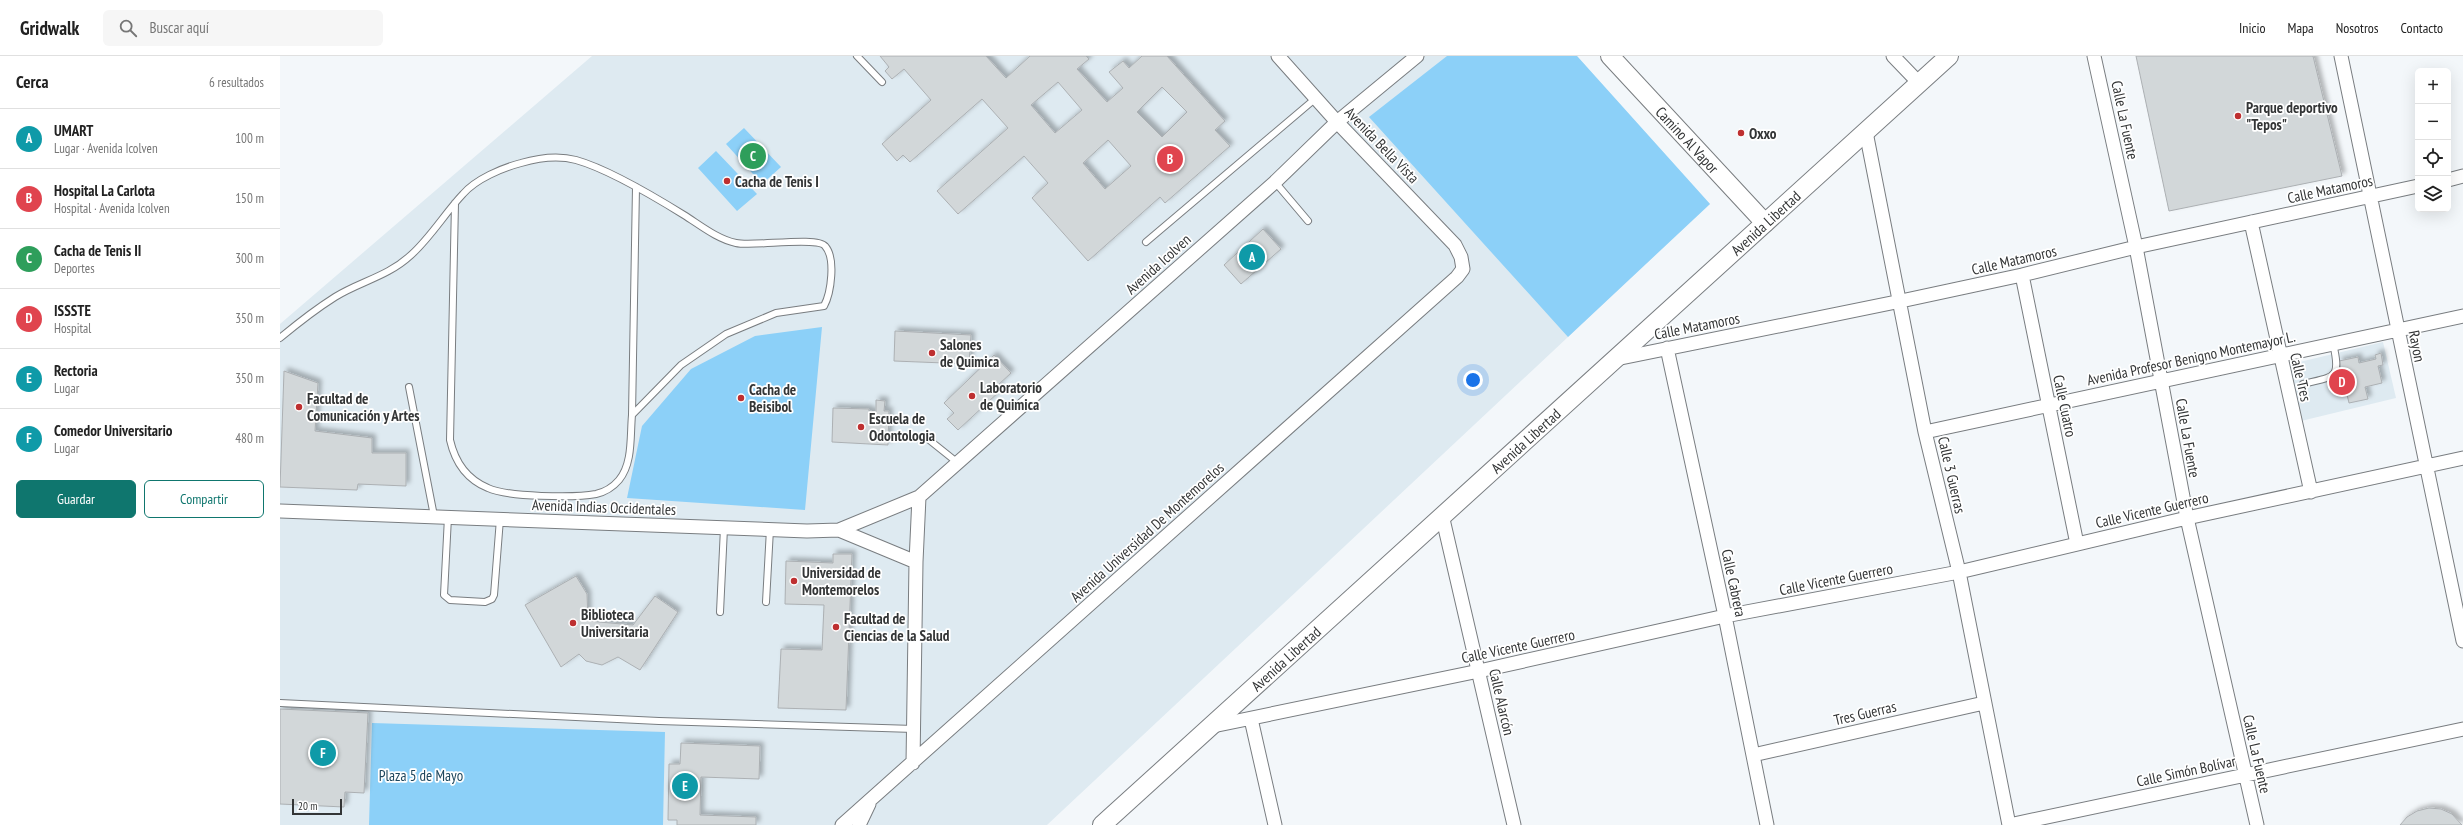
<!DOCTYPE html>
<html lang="es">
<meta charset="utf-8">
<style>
:root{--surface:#fff;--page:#f6f6f6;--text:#222;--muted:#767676;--line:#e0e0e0;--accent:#0f766e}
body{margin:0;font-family:"PT Sans Narrow",sans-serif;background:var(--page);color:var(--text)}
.controls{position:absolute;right:12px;top:12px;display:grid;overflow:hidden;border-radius:6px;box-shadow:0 4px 16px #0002}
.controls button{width:36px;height:36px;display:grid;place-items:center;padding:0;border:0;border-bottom:1px solid var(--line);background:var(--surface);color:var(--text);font:20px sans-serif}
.scale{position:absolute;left:12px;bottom:10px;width:50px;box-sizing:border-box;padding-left:4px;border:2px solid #333536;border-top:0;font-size:11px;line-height:14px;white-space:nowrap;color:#333536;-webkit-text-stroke:3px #fff;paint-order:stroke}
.you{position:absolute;left:1193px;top:324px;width:14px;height:14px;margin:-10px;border:3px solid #fff;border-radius:50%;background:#1a73e8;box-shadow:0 0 0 6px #1a73e833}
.badge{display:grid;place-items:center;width:26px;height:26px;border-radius:50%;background:var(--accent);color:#fff;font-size:13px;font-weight:700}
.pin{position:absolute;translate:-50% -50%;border:2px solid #fff;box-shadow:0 1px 4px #0006}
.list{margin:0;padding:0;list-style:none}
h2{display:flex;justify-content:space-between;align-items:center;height:52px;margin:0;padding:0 16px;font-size:17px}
h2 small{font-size:13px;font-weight:400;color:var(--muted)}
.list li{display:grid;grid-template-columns:26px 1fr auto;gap:12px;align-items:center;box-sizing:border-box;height:60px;padding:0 16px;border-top:1px solid var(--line)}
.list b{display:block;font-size:15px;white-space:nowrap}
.list p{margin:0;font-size:13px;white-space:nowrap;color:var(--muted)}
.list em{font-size:13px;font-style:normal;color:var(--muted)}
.actions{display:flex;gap:8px;padding:12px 16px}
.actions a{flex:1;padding:9px 0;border:1px solid var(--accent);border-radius:6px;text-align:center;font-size:14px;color:var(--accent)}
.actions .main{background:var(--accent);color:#fff}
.icon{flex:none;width:22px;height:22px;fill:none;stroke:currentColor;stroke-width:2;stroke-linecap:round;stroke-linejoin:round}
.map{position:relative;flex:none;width:2183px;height:769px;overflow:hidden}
header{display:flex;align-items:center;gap:24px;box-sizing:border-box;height:56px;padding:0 20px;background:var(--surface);border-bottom:1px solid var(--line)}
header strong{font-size:19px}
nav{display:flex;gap:22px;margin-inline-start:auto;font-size:14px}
.search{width:280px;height:36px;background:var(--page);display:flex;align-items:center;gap:10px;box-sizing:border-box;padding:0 14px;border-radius:6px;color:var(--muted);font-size:15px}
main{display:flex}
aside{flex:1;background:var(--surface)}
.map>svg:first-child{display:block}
</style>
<header>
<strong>Gridwalk</strong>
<div class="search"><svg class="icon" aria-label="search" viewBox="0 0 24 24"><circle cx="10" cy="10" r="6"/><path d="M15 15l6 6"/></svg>Buscar aquí</div>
<nav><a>Inicio</a><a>Mapa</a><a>Nosotros</a><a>Contacto</a></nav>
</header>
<main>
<aside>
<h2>Cerca<small>6 resultados</small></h2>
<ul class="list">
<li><span class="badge" style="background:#0f9aa8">A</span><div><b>UMART</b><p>Lugar · Avenida Icolven</p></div><em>100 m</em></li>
<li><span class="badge" style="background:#e0444e">B</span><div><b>Hospital La Carlota</b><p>Hospital · Avenida Icolven</p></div><em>150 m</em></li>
<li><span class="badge" style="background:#2e9e5b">C</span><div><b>Cacha de Tenis II</b><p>Deportes</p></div><em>300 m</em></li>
<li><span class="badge" style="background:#e0444e">D</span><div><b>ISSSTE</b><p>Hospital</p></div><em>350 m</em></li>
<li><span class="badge" style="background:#0f9aa8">E</span><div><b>Rectoria</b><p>Lugar</p></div><em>350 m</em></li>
<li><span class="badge" style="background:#0f9aa8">F</span><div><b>Comedor Universitario</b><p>Lugar</p></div><em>480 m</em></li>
</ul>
<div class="actions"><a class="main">Guardar</a><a>Compartir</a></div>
</aside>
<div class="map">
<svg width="2183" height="769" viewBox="0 0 2183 769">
<defs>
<filter id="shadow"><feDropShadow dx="3.5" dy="-3.5" stdDeviation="2" flood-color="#0004"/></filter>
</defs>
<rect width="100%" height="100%" fill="#f3f7fa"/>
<!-- built -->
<path fill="#deeaf1" d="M312,0H1297L1430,148L767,769H0V268Z
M2103,286L2116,342L2021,365L2007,309Z"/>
<!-- green -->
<path fill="#8cd0f8" d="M1167,0H1297L1430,148L1288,281L1089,61Z
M464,72L501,111L482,128L446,88Z
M436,95L477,138L457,155L418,112Z
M542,271L525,454L347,442L362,370L411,313L475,280Z
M92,667L385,676L383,769H89Z"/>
<!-- building -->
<path fill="#d2d7d9" stroke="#acb0b3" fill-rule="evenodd" filter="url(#shadow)" d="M600,0H706L726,22L750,0H806L809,3L797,13L827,46L843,32L829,16L843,5L849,12L862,0H887L945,65L935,74L950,90L885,147L880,141L808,205L752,142L768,127L744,100L678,158L657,135L728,72L702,43L630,106L623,99L617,105L602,88L651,44L624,13L612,23L605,15L609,11ZM778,26L802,54L775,77L751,49ZM882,31L907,56L882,81L857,56ZM828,84L851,110L825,133L803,107Z
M1856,0H2033L2062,120L1889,155Z
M983,173L1001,193L961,228L944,209Z
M615,275L691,279L689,308L614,305Z
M2101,297L2103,309L2098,310L2102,327L2085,331L2088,343L2069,347L2059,305L2078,301L2079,307L2096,303L2095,299Z
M714,299L731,317L717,330L721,334L678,374L667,363L674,357L664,347Z
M4,315L38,327L35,375L92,382V397H126V430L78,428L77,434L0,431Z
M596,344L605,345L604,355H609L608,389L552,386L553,352L589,353V355L596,356Z
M553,498H572L566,654L498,652L501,593L542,594L544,549L505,548L506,505L553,507Z
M296,520L307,538L308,565L353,569L375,540L398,556L360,614L338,601L322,609L306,605L299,598L281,611L245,549Z
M0,653L88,657L84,737L65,736L64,751L0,748Z
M401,687L480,690L479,723L421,721L420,759L476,761V769H397V764H388L389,708H400Z
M2149,752L2161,753L2172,758L2182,769H2120L2127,761L2137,755Z"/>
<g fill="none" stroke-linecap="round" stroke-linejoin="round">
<!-- lane casing -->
<g stroke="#797d80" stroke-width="8">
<path id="lane" d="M577,0L602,26
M995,126L1028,165
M866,186L1036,42
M0,282C18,267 36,253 55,241C81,225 107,221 131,199C151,181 165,157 183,138C196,123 222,112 241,107C258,102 278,99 296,104C328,113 375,141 404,159C420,169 437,183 456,187C473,191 537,180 545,190C556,202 551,237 544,250L496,257L446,278L401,309L352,359C350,380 353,407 339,424C333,431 325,436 316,438C295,442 227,441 208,432C186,423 175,406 170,384L175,147
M2023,328C2056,320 2061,323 2053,287
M129,331L154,460
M352,359L356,131
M648,383L678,407
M168,461L164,539L170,544L205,546L212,543L214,539L220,463
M486,546L490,473
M440,556L444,472
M0,647L379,665L634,673"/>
</g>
<!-- street casing -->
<g stroke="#797d80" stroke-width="15">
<path id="street" d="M1613,0L1639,27
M1814,0L1856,191L1907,462L1977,769
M2061,0L2183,585
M1586,76L1645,376L1679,516L1729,769
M2168,124L2183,120
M1971,166L2031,436
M1742,219L1797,488
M1387,292L1445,560L1487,769
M1336,303L1621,245L1742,219L1856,191L2138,130
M1645,376L2183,260
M0,455L527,475L559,474L639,441L995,126L1057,66L1137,0
M1162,459L1234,769
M559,474L636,506
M971,663L995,769
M933,670L1199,615L1445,560L1679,516L1907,462L2183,402
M1473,699L1704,647
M633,707L636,506L639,441
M562,769L1177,221L1183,213L1181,201L1175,189L1057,66L998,0
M579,769L589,748
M1729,769L2183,673"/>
</g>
<!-- secondary casing -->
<g stroke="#797d80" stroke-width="20">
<g id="secondary">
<path id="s1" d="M1330,0L1485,167"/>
<path id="s2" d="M822,769L1669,0"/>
</g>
</g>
<!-- lane -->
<use href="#lane" stroke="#fff" stroke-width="6"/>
<!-- street -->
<use href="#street" stroke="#fff" stroke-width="13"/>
<!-- secondary -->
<use href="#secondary" stroke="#fff" stroke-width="18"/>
</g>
<!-- markers -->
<g fill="#be2f30" stroke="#fff" stroke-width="1.5">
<circle cx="1958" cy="60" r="4"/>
<circle cx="1461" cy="77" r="4"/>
<circle cx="447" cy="125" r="4"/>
<circle cx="652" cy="297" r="4"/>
<circle cx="692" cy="340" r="4"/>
<circle cx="461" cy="342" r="4"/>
<circle cx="19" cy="351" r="4"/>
<circle cx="581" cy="371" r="4"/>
<circle cx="514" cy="525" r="4"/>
<circle cx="293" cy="567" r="4"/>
<circle cx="556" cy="571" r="4"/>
</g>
<g text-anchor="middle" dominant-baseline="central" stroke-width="3.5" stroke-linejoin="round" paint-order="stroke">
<!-- poi labels -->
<g font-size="15" font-weight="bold" fill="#333536" stroke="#fff" text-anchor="start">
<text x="1966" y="51">Parque deportivo<tspan x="1966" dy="17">"Tepos"</tspan></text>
<text x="1469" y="77">Oxxo</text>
<text x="455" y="125">Cacha de Tenis I</text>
<text x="660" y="288">Salones<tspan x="660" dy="17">de Quimica</tspan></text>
<text x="700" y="331">Laboratorio<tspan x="700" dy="17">de Quimica</tspan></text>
<text x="469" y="333">Cacha de<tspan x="469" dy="17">Beisibol</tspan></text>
<text x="27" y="342">Facultad de<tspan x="27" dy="17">Comunicación y Artes</tspan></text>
<text x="589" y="362">Escuela de<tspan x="589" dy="17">Odontologia</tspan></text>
<text x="522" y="516">Universidad de<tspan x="522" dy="17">Montemorelos</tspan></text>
<text x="301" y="558">Biblioteca<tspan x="301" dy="17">Universitaria</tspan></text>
<text x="564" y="562">Facultad de<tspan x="564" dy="17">Ciencias de la Salud</tspan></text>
</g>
<!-- street labels -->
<g font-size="15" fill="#333536" stroke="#fff">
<text transform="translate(1845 64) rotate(78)">Calle La Fuente</text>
<text stroke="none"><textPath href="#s1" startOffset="114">Camino Al Vapor</textPath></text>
<text transform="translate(1102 89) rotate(46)">Avenida Bella Vista</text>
<text transform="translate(2050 133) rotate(-12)">Calle Matamoros</text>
<text stroke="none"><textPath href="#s2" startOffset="896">Avenida Libertad</textPath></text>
<text transform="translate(1734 204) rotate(-13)">Calle Matamoros</text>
<text transform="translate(878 208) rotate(-42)">Avenida Icolven</text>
<text transform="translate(1417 270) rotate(-11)">Calle Matamoros</text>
<text transform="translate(2137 290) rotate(79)">Rayon</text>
<text transform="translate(1911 302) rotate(-12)">Avenida Profesor Benigno Montemayor L.</text>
<text transform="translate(2021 321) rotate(77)">Calle Tres</text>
<text transform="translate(1785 350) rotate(78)">Calle Cuatro</text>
<text transform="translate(1908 382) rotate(80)">Calle La Fuente</text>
<text stroke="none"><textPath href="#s2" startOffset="572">Avenida Libertad</textPath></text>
<text transform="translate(1672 419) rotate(77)">Calle 3 Guerras</text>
<text transform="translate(324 451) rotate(2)">Avenida Indias Occidentales</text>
<text transform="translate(1872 454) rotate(-13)">Calle Vicente Guerrero</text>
<text transform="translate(867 476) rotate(-42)">Avenida Universidad De Montemorelos</text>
<text transform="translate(1556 523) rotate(-11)">Calle Vicente Guerrero</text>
<text transform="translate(1454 527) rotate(78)">Calle Cabrera</text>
<text transform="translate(1238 590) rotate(-12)">Calle Vicente Guerrero</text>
<text stroke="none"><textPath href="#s2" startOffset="248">Avenida Libertad</textPath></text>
<text transform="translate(1222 646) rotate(77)">Calle Alarcón</text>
<text transform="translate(1585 657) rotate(-13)">Tres Guerras</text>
<text transform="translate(1977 698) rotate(77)">Calle La Fuente</text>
<text transform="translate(1906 715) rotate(-12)">Calle Simón Bolívar</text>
</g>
<!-- park labels -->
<g font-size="15" fill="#1d465d" stroke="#fff">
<text x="141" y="719">Plaza 5 de Mayo</text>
</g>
</g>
</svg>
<div class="controls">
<button>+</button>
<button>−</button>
<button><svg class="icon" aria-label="locate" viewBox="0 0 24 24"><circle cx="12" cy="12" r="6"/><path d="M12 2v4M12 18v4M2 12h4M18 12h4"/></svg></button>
<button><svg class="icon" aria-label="layers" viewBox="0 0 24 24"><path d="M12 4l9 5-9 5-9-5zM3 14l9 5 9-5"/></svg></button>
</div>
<div class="scale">20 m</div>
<div class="you"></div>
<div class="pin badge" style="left:972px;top:201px;background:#0f9aa8">A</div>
<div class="pin badge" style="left:890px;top:103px;background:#e0444e">B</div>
<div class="pin badge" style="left:473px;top:100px;background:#2e9e5b">C</div>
<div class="pin badge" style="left:2062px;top:326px;background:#e0444e">D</div>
<div class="pin badge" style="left:405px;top:730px;background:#0f9aa8">E</div>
<div class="pin badge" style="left:43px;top:697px;background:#0f9aa8">F</div>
</div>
</main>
